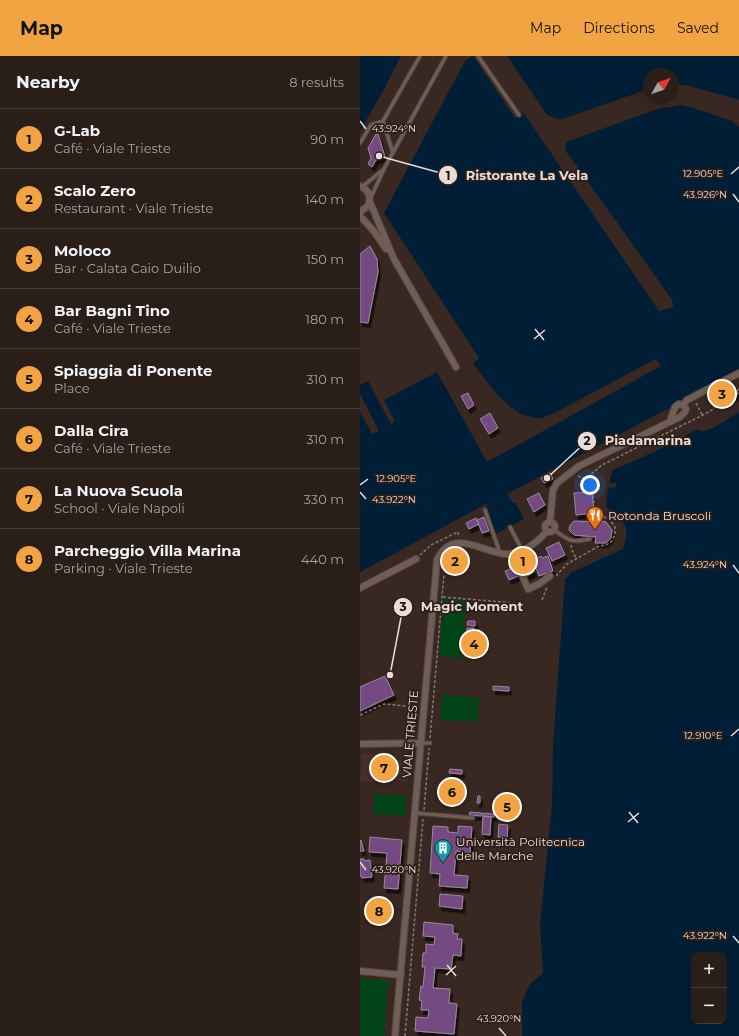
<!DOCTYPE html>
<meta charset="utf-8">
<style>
:root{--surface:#2a1e19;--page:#322722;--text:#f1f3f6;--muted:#a5a2a2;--line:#463c38;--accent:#f3a442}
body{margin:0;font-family:Montserrat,sans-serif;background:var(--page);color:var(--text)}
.controls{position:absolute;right:12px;bottom:12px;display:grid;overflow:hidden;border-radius:8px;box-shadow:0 4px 16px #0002}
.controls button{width:36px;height:36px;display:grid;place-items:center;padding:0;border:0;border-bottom:1px solid var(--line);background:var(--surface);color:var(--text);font:20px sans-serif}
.compass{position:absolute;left:283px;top:12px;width:36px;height:36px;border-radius:50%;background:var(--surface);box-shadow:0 4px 16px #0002;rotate:50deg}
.you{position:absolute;left:230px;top:429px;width:14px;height:14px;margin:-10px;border:3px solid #fff;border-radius:50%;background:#1a73e8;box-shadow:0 0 0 6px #1a73e833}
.badge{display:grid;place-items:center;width:26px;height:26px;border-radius:50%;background:var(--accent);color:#111;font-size:13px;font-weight:700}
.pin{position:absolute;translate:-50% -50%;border:2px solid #fff;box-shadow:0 1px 4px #0006}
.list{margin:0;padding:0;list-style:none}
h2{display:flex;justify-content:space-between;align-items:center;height:52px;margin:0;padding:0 16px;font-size:17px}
h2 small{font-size:13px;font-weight:400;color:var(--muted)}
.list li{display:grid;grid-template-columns:26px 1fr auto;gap:12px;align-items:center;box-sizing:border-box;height:60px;padding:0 16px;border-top:1px solid var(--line)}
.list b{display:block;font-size:15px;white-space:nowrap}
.list p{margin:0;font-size:13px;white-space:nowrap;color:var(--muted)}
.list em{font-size:13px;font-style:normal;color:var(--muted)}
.map{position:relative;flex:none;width:379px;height:980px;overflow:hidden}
header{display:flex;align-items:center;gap:24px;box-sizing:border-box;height:56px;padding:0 20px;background:var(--accent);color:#111}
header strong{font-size:19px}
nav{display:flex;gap:22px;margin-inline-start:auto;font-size:14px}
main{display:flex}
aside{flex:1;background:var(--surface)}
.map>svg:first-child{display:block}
</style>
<header>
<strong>Map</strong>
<nav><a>Map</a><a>Directions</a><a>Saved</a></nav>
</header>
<main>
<aside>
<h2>Nearby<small>8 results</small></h2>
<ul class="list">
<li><span class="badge">1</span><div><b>G-Lab</b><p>Café · Viale Trieste</p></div><em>90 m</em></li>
<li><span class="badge">2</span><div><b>Scalo Zero</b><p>Restaurant · Viale Trieste</p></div><em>140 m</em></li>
<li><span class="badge">3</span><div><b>Moloco</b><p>Bar · Calata Caio Duilio</p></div><em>150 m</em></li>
<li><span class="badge">4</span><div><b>Bar Bagni Tino</b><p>Café · Viale Trieste</p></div><em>180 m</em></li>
<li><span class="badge">5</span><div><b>Spiaggia di Ponente</b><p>Place</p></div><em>310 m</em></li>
<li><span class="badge">6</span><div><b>Dalla Cira</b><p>Café · Viale Trieste</p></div><em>310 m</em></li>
<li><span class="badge">7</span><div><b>La Nuova Scuola</b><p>School · Viale Napoli</p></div><em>330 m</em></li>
<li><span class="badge">8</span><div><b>Parcheggio Villa Marina</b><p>Parking · Viale Trieste</p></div><em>440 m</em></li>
</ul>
</aside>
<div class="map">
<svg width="379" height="980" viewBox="0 0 379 980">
<defs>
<filter id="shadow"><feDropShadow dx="2.5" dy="4.5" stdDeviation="0" flood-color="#0009"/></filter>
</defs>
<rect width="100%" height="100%" fill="#382821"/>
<!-- built -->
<path fill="#462f26" d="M2,697L16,698V702L48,705L46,725L14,722L13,727L0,725Z"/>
<!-- green -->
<path fill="#004418" d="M84,543L106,545L101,602L79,600Z
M82,638L120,642L117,666L80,663Z
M14,738L46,740L45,760L13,758Z
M0,922L28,925L24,980H0Z"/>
<!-- water -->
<path fill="#001e36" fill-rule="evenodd" d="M0,0H41L26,30L0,75Z
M113,0L155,62L163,56L299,255L313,251L312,244L205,94L206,86L297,53L319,49L331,51L373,65L379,71V315L147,438L153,447L155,446L156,448L164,463L136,478L130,462L128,460L130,459L126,448L0,516V356L12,378L19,375L0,337V329L8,325L31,368L35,366L24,344L77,316L127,406L301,310L296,303L195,357C190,359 183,363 177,363C150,361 128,327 113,307L119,302L24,157L105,5Z
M147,0H379V44L329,30L313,28V18H289V33L200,64L187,59Z
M379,356V980H162V946L169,929L183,917L180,868L192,749L193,690L205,523L212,516L263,492C267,467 267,466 246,451L248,432L256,431V427H249L253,414L300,393L338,373L342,375L353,372ZM334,899H364V965H334Z"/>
<!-- pier -->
<path fill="#382821" d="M41,0H43L28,32L26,30Z
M145,0H147L187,59L200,64L283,35L289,33V35L200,66L185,60Z
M313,28L329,30L379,44V46L328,32L313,30Z
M319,47L332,49L374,63L379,69V71L373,65L331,51L319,49L297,53L206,85L205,94L312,244L313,251L306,253L305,251L311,249L310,245L203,94L205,84L297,51Z
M296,303L297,305L196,359L179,365L159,360L150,352H153L160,358L179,363L195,357Z
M379,354V356L353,372L342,375L338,373L300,393L253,414L250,416L252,412L299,391L337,371L342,373L352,370Z
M248,454H250L260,461L266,472V481L263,493L212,516L203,525L204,522L211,514L261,491L264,481V473L259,462Z"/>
<!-- building -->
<path fill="#754a81" stroke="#988b9b" filter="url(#shadow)" d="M16,78H18L25,101L16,104L12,111L8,108L11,102L8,92Z
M10,190L17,203L18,216L8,267L0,266V198Z
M364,329L366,333L357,337L355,334Z
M366,333L368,338L360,344L357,337Z
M375,333L378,338L365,348L362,343Z
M108,337L114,349L108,353L101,340Z
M130,357L138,372L129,378L120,363Z
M190,417L193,423L184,427L181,422Z
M232,436L234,457L216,459L214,437Z
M179,437L185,449L174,456L167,443Z
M124,461L129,475L122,477L117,464Z
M116,462L119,468L109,473L106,467Z
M237,464L246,466L252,474L251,482L246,487H235L236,481L214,479L209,474L210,469L214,465L237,466Z
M199,486L205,499L192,505L186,492Z
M86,500L104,501V508L96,513L85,512Z
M181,500L182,502L188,500L193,515L179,520L173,504Z
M169,504L174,516L167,520L162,507Z
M157,510L161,519L149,524L145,515Z
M108,565H115V570L107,569Z
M107,572H114V577L107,576Z
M110,580L120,581L119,597L109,596Z
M25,620L34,639L0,655V631Z
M133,630L149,631V635L133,634Z
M90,713L102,714V718L89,717Z
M89,723L96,724L95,744H87Z
M96,730H101L100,742H95Z
M118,740H120V747H117Z
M110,756L122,757L121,760L109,759Z
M123,757L134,758V761L123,760Z
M123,760L131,761L130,779L122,778Z
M139,768L148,769L147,782L138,781Z
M73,770L88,771V776L98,777V770L112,771L110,797L96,795L94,819L108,820L107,832L79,830L80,818L70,817Z
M10,781L42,784L38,833L24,832L27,797L9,796Z
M1,784L4,795H0V785Z
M0,803H4V805L10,804L12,821L2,822V820H0Z
M80,838L103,840L102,853L79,850Z
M64,866L93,869V877L98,878L97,883H102L101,900L93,899L91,913L75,912L73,932L90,933L89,947L97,948L94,978L55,975L56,961L68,962L69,954H61L62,945L59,944L61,930L63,931L65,911H62L63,897H66V888L74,889L75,881L63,880Z"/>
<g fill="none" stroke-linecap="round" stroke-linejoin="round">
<!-- lane casing -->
<g stroke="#534540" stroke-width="5">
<path id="lane" d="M118,0L159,59
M23,65L33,97
M0,87L11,69L23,65L60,0
M2,131L24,113
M11,141L25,111L86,0
M125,454L140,497
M150,471L162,494
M194,474C211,485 209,487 230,483
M61,687H70
M55,757L113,762"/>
</g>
<!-- street casing -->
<g stroke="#534540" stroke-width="8">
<path id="street" d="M0,130C9,134 12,141 8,150L0,156
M10,146L34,203L96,311
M0,160L13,174L26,193
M323,349L327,344L379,317
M185 471a5 5 0 1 1 10 0a5 5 0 1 1-10 0Z
M190,466L193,434L197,427L219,410L320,361L325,356L326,353L324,350L319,348L315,351L310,365
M153,498L168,533L179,528L190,520
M0,532L56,503
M0,688L61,687
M0,915L41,919
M35,980L77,504C92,471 122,496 145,498C161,499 177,487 187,475"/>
</g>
<!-- path -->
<path stroke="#867872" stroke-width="1.5" stroke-dasharray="3 2" stroke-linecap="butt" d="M377,335L379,333
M336,347L342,359
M218,420L222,422L228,421L242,409L349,356L364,345
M211,489L212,494L216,502
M60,499L71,489L98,476L99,481
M196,520L207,508L239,490L246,489L252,485L255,478V471L250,464L244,461L236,462L232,429L228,421
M83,541L155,547
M182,544L187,531
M0,659L24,648L58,651
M70,682L84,518
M64,754L69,692
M45,980L63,763"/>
<!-- lane -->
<use href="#lane" stroke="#705d56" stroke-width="3"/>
<!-- street -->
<use href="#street" stroke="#705d56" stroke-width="6"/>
</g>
<!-- ticks -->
<path fill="none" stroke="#e8ddd8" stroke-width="1.5" d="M0,65L6,73M371,118L379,111M373,138L379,146M175,273L184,284M174,283L185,274M0,429L8,423M0,436L6,443M373,509L379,517M371,680L379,673M269,756L278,767M268,766L279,757M0,806L6,814M373,880L379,887M87,909L96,920M86,919L96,910M139,972L146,980"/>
<!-- icons -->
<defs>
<g id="restaurant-pin" transform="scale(0.9)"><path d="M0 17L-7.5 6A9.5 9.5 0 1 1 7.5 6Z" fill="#e8710a" stroke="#2e1e18"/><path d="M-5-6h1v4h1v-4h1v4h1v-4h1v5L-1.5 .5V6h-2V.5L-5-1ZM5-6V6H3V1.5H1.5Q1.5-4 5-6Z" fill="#fff"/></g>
<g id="building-pin" transform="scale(0.9)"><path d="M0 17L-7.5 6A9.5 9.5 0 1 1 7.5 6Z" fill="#0f9aa8" stroke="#2e1e18"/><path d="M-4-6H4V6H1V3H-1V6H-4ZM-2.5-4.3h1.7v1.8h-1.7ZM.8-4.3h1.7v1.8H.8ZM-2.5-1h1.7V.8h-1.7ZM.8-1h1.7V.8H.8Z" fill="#fff"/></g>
</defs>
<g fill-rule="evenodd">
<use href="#restaurant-pin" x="235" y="459"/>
<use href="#building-pin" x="83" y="792"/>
</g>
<g text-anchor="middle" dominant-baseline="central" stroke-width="3.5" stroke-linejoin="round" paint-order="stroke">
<!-- poi labels -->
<g font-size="12" fill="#e8ddd8" stroke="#2e1e18" text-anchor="start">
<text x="248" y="459">Rotonda Bruscoli</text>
<text x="96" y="785">Università Politecnica<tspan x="96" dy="14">delle Marche</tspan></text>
</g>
<!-- street labels -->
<g font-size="12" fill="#e8ddd8" stroke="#2e1e18">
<text transform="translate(50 678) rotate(-85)">VIALE TRIESTE</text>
</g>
</g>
<g font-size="10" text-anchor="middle" fill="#e8ddd8" stroke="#2e1e18" stroke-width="3.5" stroke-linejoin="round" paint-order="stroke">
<text x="34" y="76">43.924°N</text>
<text x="343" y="121">12.905°E</text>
<text x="345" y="142">43.926°N</text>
<text x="36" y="426">12.905°E</text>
<text x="34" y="447">43.922°N</text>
<text x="345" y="512">43.924°N</text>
<text x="343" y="683">12.910°E</text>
<text x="34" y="817">43.920°N</text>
<text x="345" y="883">43.922°N</text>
<text x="139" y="966">43.920°N</text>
</g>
<!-- callouts -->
<path fill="none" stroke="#e8ddd8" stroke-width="1.5" d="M19 100L88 119M187 422L227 385M30 619L43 551"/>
<g fill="#e8ddd8" stroke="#2e1e18" stroke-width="1.5">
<circle cx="19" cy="100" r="4"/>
<circle cx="187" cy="422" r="4"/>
<circle cx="30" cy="619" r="4"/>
<circle cx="88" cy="119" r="10"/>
<circle cx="227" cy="385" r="10"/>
<circle cx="43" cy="551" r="10"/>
</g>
<g font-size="12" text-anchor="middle" font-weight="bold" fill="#111">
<text x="88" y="124">1</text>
<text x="227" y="389">2</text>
<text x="43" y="555">3</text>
</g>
<g font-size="13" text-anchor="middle" font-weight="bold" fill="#e8ddd8" stroke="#2e1e18" stroke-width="3.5" stroke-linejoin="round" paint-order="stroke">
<text x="167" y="124">Ristorante La Vela</text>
<text x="288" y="389">Piadamarina</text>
<text x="112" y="555">Magic Moment</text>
</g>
</svg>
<div class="controls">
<button>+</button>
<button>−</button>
</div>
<svg class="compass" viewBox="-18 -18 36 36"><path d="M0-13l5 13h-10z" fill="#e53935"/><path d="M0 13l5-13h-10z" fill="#a5a2a2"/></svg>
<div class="you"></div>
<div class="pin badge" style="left:163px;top:505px">1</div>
<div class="pin badge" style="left:95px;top:505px">2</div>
<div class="pin badge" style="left:362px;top:338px">3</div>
<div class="pin badge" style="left:114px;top:588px">4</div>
<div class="pin badge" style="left:147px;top:751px">5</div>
<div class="pin badge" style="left:92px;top:736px">6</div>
<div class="pin badge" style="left:24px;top:712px">7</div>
<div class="pin badge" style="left:19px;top:855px">8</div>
</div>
</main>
